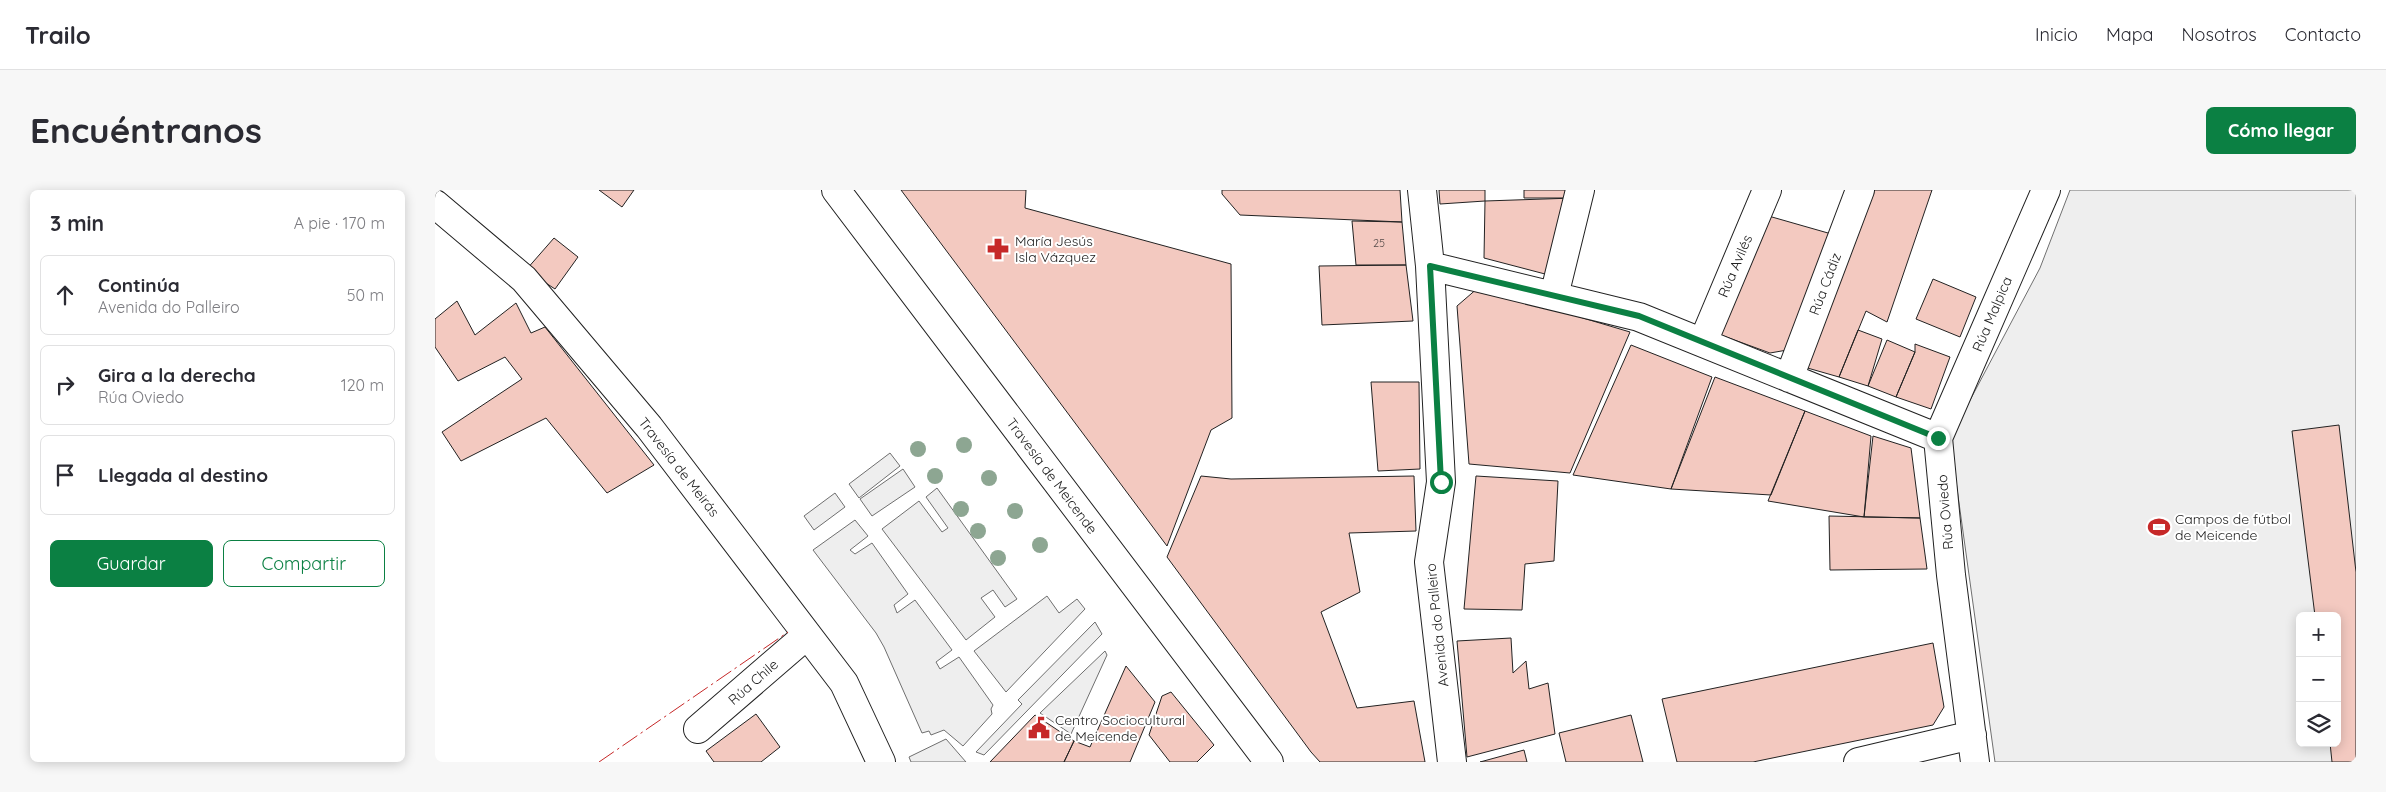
<!DOCTYPE html>
<html lang="es">
<meta charset="utf-8">
<style>
:root{--surface:#fff;--page:#f7f7f7;--text:#2b2b33;--muted:#7c7c81;--line:#e1e1e2;--accent:#0b8043}
body{margin:0;font-family:Quicksand,sans-serif;background:var(--page);color:var(--text)}
.controls{position:absolute;right:15px;bottom:15px;display:grid;overflow:hidden;border-radius:8px;box-shadow:0 2px 12px #0003}
.controls button{width:45px;height:45px;display:grid;place-items:center;padding:0;border:0;border-bottom:1px solid var(--line);background:var(--surface);color:var(--text);font:25px sans-serif}
.stop{position:absolute;width:15px;height:15px;margin:-11px;border:4px solid #0b8043;border-radius:50%;background:#fff}
.stop.end{background:#0b8043;border-color:#fff;box-shadow:0 1px 5px #0008}
.list{margin:0;padding:0;list-style:none}
h2{display:flex;justify-content:space-between;align-items:center;height:65px;margin:0;padding:0 20px;font-size:21px}
h2 small{font-size:16px;font-weight:400;color:var(--muted)}
.list li{display:grid;grid-template-columns:32px 1fr auto;gap:15px;align-items:center;box-sizing:border-box;height:80px;margin:0 10px 10px;padding:0 10px;border:1px solid var(--line);border-radius:8px}
.list b{display:block;font-size:19px;white-space:nowrap}
.list p{margin:0;font-size:16px;white-space:nowrap;color:var(--muted)}
.list em{font-size:16px;font-style:normal;color:var(--muted)}
.actions{display:flex;gap:10px;padding:15px 20px}
.actions a{flex:1;padding:11px 0;border:1px solid var(--accent);border-radius:8px;text-align:center;font-size:18px;color:var(--accent)}
.actions .main{background:var(--accent);color:#fff}
.icon{flex:none;width:28px;height:28px;fill:none;stroke:currentColor;stroke-width:2;stroke-linecap:round;stroke-linejoin:round}
.map{position:relative;flex:none;width:1921px;height:572px;overflow:hidden;border-radius:8px}
header{display:flex;align-items:center;gap:30px;box-sizing:border-box;height:70px;padding:0 25px;background:var(--surface);border-bottom:1px solid var(--line)}
header strong{font-size:24px}
nav{display:flex;gap:28px;margin-inline-start:auto;font-size:18px}
.intro{display:flex;align-items:center;justify-content:space-between;box-sizing:border-box;height:120px;padding:0 30px}
h1{margin:0;font-size:35px}
.button{padding:12px 22px;border-radius:8px;background:var(--accent);color:#fff;font-size:18px;font-weight:700}
main{display:flex;gap:30px;padding:0 30px}
aside{flex:1;background:var(--surface);border-radius:8px;box-shadow:0 2px 12px #0003}
.map>svg:first-child{display:block}
</style>
<header>
<strong>Trailo</strong>
<nav><a>Inicio</a><a>Mapa</a><a>Nosotros</a><a>Contacto</a></nav>
</header>
<div class="intro"><h1>Encuéntranos</h1><a class="button">Cómo llegar</a></div>
<main>
<aside>
<h2>3 min<small>A pie · 170 m</small></h2>
<ul class="list">
<li><svg class="icon" aria-label="ahead" viewBox="0 0 24 24"><path d="M12 20V5M6 11l6-6 6 6"/></svg><div><b>Continúa</b><p>Avenida do Palleiro</p></div><em>50 m</em></li>
<li><svg class="icon" aria-label="right" viewBox="0 0 24 24"><path d="M7 20v-9h11M14 6l5 5-5 5"/></svg><div><b>Gira a la derecha</b><p>Rúa Oviedo</p></div><em>120 m</em></li>
<li><svg class="icon" aria-label="arrive" viewBox="0 0 24 24"><path d="M6 21V4h12l-3 4 3 4H6"/></svg><div><b>Llegada al destino</b></div></li>
</ul>
<div class="actions"><a class="main">Guardar</a><a>Compartir</a></div>
</aside>
<div class="map">
<svg width="1921" height="572" viewBox="0 0 1921 572">
<rect width="100%" height="100%" fill="#fff"/>
<!-- green -->
<path fill="#eee" stroke="#6f6f6f" fill-rule="evenodd" d="M1635,0H1921V572H1560L1515,248L1605,78ZM1865,426H1902V553H1865Z
M455,263L465,276L424,308L414,294Z
M468,279L480,297L437,326L425,309Z
M502,298L582,409L570,417L558,400L546,408L560,427L531,450L447,339L484,311L507,342L513,338L491,307Z
M400,303L410,317L379,340L369,326Z
M420,330L433,346L415,360L420,364L437,353L473,404L459,415L462,423L480,410L517,460L501,472L505,479L524,467L558,515L556,519L557,524L528,556L509,540L496,545L494,541L487,543L449,457L441,443L378,360Z
M612,406L624,423L642,409L650,419L571,502L539,461Z
M660,432L667,444L549,565L541,562L587,514L583,510Z
M670,461L672,465L636,544L605,523Z
M511,549L531,572H476L474,567Z"/>
<!-- building -->
<path fill="#f3c9c0" stroke="#222" d="M164,0H199L187,17Z
M466,0H591L590,18L796,74L797,228L776,240L732,356Z
M787,0H965L967,32L805,25L787,4Z
M1004,0H1050V11L1005,14Z
M1089,0H1141L1139,8H1089Z
M1433,0H1497L1452,132L1431,121L1404,187L1369,177Z
M1139,8L1121,78L1110,84L1049,68L1050,11Z
M1330,25L1400,45L1358,159L1335,163L1283,144Z
M917,31L967,32L971,75H921Z
M119,48L143,67L120,99L91,80Z
M971,75L978,131L887,135L884,76Z
M1498,89L1541,107L1525,147L1481,129Z
M1044,97L1195,142L1135,283L1034,274L1022,116Z
M22,111L40,145L81,113L96,143L110,137L219,275L172,303L111,228L26,271L7,242L87,189L70,167L23,191L0,157V129Z
M1423,140L1447,149L1433,196L1404,187Z
M1452,150L1480,162L1461,207L1433,196Z
M1480,154L1515,167L1496,219L1461,207L1480,162Z
M1196,155L1277,187L1236,299L1138,285Z
M1280,187L1370,221L1336,305L1236,299Z
M936,192H984L985,279L943,281Z
M1370,221L1436,246L1429,327L1333,311Z
M1904,235L1921,382V572H1897L1895,553H1902V426H1880L1857,241Z
M1438,246L1476,258L1485,328L1429,327Z
M766,286L796,289L979,286L981,341L914,343L925,402L886,422L922,518L979,511L990,572H885L876,562L732,367Z
M1041,286L1123,291L1119,371L1090,374L1087,420L1029,419Z
M1394,326L1485,328L1492,379L1395,380Z
M1076,448L1078,483L1091,471L1094,499L1113,493L1120,544L1032,567L1022,451Z
M1498,453L1509,517L1498,535L1318,572H1242L1227,509Z
M691,476L720,512L695,572H629L639,551L655,557Z
M736,502L779,555L762,572H735L714,545L727,506Z
M321,524L345,557L326,572H279L271,561Z
M600,525L639,551L629,572H555Z
M1196,525L1208,572H1131L1124,543Z
M1089,560L1092,572H1045Z"/>
<g fill="none" stroke-linecap="round" stroke-linejoin="round">
<!-- minor casing -->
<g stroke="#222" stroke-width="30">
<path id="minor" d="M987,0L995,76L1006,292L994,372L1017,572
M0,14L89,89L214,237L409,493L446,572
M995,76L1204,127L1503,248
M1119,106L1145,0
M1268,152L1332,0
M1354,188L1425,0
M263,539L372,445
M1423,572L1537,545
M1540,572L1516,385L1503,248L1611,0"/>
</g>
<!-- secondary casing -->
<g stroke="#222" stroke-width="30">
<path id="secondary" d="M401,0L834,572"/>
</g>
<!-- minor -->
<use href="#minor" stroke="#fff" stroke-width="28"/>
<!-- secondary -->
<use href="#secondary" stroke="#fff" stroke-width="28"/>
<!-- power -->
<path stroke="#c62828" stroke-width="1" stroke-dasharray="18 4 2.5 4" stroke-linecap="butt" d="M164,572L353,442"/>
</g>
<!-- trees -->
<g fill="#8da692">
<circle cx="529" cy="255" r="8"/>
<circle cx="483" cy="259" r="8"/>
<circle cx="500" cy="286" r="8"/>
<circle cx="554" cy="288" r="8"/>
<circle cx="526" cy="319" r="8"/>
<circle cx="580" cy="321" r="8"/>
<circle cx="543" cy="341" r="8"/>
<circle cx="605" cy="355" r="8"/>
<circle cx="563" cy="368" r="8"/>
</g>
<g fill="none" stroke-linecap="round" stroke-linejoin="round">
<!-- route -->
<path stroke="#0b8043" stroke-width="6" d="M1006,292L995,76L1204,126L1503,248"/>
</g>
<!-- icons -->
<defs>
<g id="pharmacy-bare" transform="scale(1.725)"><path d="M-2-6h4v4h4v4h-4v4h-4v-4h-4v-4h4Z" fill="#c62828" stroke="#fff" stroke-width="2.5" paint-order="stroke"/></g>
<g id="stadium-bare" transform="scale(1.725)"><path d="M0-5a6.5 5 0 1 0 0 10a6.5 5 0 1 0 0-10ZM-3.5-1.8h7v3.6h-7Z" fill="#c62828" stroke="#fff" stroke-width="2.5" paint-order="stroke"/></g>
<g id="civic-bare" transform="scale(1.725)"><path d="M-.6-6.5H3V-4.5H.6V-3L4-1V1h2V6H-6V1h2V-1L-.6-3ZM-1.2 2.5V6h2.4V2.5Z" fill="#c62828" stroke="#fff" stroke-width="2.5" paint-order="stroke"/></g>
</defs>
<g fill-rule="evenodd">
<use href="#pharmacy-bare" x="563" y="59"/>
<use href="#stadium-bare" x="1724" y="337"/>
<use href="#civic-bare" x="604" y="538"/>
</g>
<g text-anchor="middle" dominant-baseline="central" stroke-width="4" stroke-linejoin="round" paint-order="stroke">
<!-- number labels -->
<g font-size="11" fill="#564c4a">
<text x="944" y="53">25</text>
</g>
<!-- poi labels -->
<g font-size="14" fill="#222" stroke="#fff" text-anchor="start">
<text x="580" y="51">María Jesús<tspan x="580" dy="16">Isla Vázquez</tspan></text>
<text x="1740" y="329">Campos de fútbol<tspan x="1740" dy="16">de Meicende</tspan></text>
<text x="620" y="530">Centro Sociocultural<tspan x="620" dy="16">de Meicende</tspan></text>
</g>
<!-- street labels -->
<g font-size="14" fill="#222" stroke="#fff">
<text transform="translate(1300 76) rotate(-67)">Rúa Avilés</text>
<text transform="translate(1390 94) rotate(-69)">Rúa Cádiz</text>
<text transform="translate(1557 124) rotate(-67)">Rúa Malpica</text>
<text transform="translate(244 277) rotate(52)">Travesía de Meirás</text>
<text transform="translate(617 286) rotate(53)">Travesía de Meicende</text>
<text transform="translate(1510 322) rotate(-95)">Rúa Oviedo</text>
<text transform="translate(1002 435) rotate(-96)">Avenida do Palleiro</text>
<text transform="translate(318 492) rotate(-41)">Rúa Chile</text>
</g>
</g>
</svg>
<div class="controls">
<button>+</button>
<button>−</button>
<button><svg class="icon" aria-label="layers" viewBox="0 0 24 24"><path d="M12 4l9 5-9 5-9-5zM3 14l9 5 9-5"/></svg></button>
</div>
<div class="stop" style="left:1006px;top:292px"></div>
<div class="stop end" style="left:1503px;top:248px"></div>
</div>
</main>
